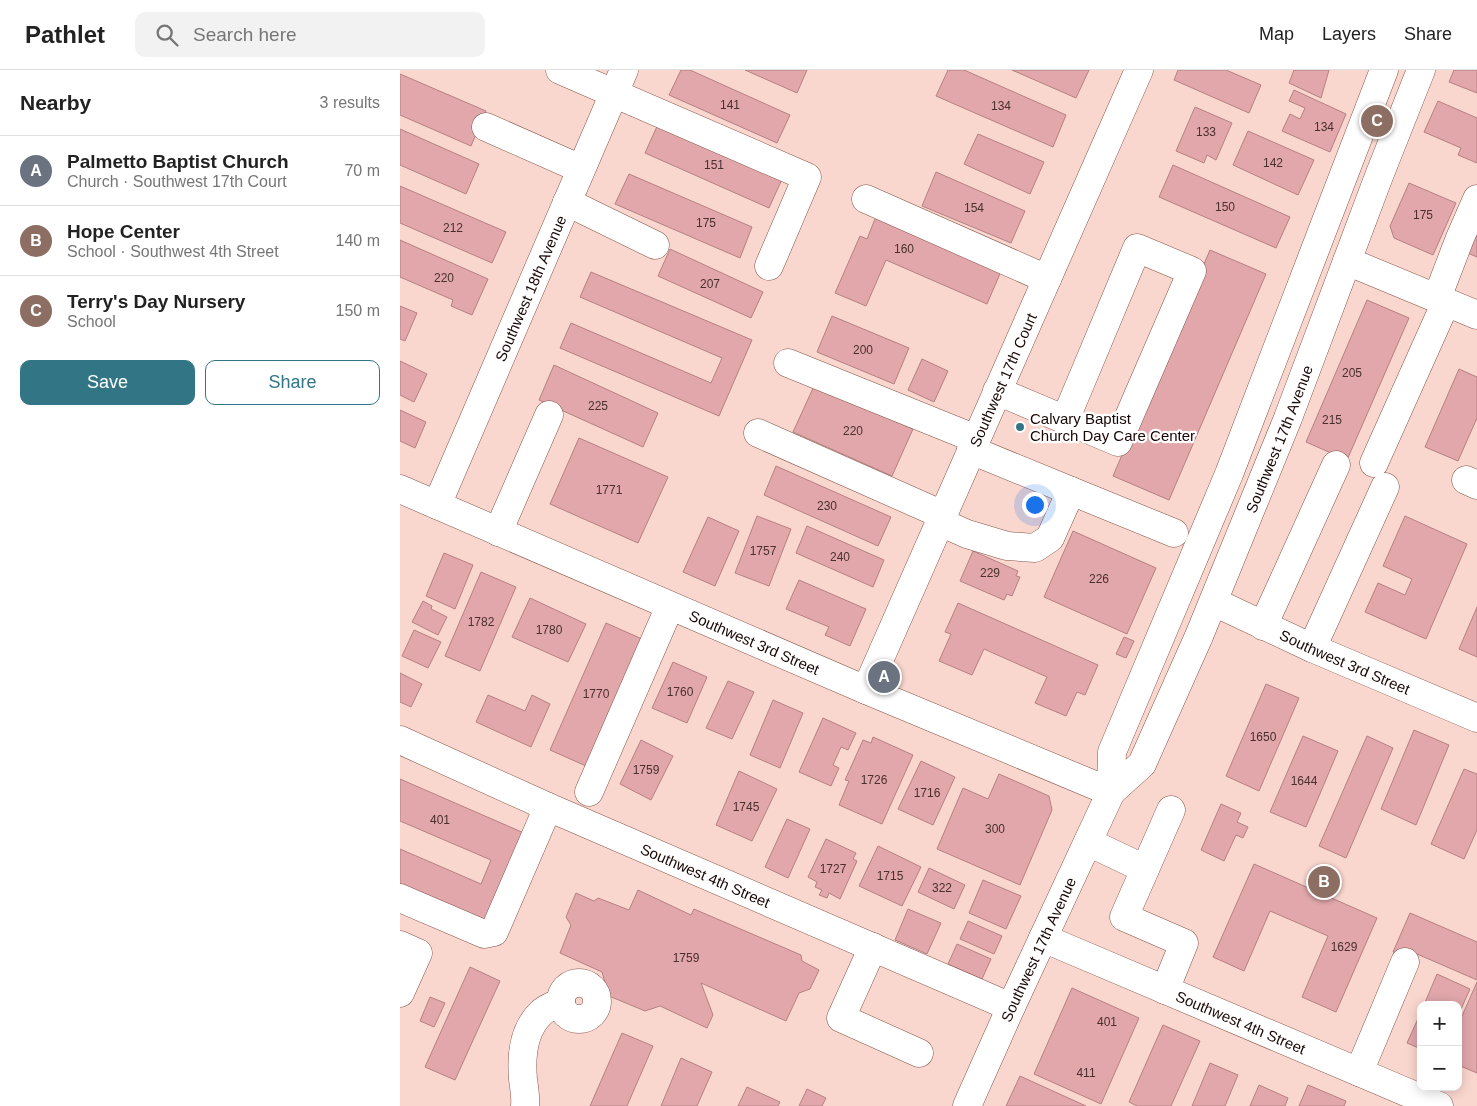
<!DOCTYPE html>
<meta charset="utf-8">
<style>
:root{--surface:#fff;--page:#f2f2f2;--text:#222;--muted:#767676;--line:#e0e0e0;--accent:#327686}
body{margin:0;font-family:Helvetica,sans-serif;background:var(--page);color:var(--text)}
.controls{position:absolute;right:15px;bottom:15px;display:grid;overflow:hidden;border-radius:10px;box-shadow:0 2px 12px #0003}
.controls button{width:45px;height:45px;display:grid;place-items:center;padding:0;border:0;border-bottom:1px solid var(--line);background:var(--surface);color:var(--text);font:25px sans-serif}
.you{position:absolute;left:634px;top:434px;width:18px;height:18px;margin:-12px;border:4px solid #fff;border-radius:50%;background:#1a73e8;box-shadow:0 0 0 8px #1a73e833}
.badge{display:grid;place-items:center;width:32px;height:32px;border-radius:50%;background:var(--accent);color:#fff;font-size:16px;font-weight:700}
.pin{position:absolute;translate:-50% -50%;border:2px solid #fff;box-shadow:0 1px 5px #0006}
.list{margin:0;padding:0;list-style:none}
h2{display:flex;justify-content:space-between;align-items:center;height:65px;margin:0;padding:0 20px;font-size:21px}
h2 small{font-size:16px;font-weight:400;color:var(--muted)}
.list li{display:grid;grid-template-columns:32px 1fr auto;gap:15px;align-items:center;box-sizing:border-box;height:70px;padding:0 20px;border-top:1px solid var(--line)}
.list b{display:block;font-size:19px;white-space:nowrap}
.list p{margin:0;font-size:16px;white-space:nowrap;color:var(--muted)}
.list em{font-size:16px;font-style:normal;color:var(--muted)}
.actions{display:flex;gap:10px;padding:15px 20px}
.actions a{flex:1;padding:11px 0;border:1px solid var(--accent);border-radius:10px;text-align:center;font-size:18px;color:var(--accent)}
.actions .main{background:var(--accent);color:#fff}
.icon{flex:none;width:28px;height:28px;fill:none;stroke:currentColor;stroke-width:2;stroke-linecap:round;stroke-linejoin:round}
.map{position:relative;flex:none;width:1077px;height:1036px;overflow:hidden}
header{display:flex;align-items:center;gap:30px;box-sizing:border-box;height:70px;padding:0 25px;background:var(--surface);border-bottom:1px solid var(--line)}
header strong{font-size:24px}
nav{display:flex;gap:28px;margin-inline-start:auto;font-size:18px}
.search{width:350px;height:45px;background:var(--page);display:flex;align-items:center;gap:12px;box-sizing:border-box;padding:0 18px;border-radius:10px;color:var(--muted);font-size:19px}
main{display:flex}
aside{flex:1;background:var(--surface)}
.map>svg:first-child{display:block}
</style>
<header>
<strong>Pathlet</strong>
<div class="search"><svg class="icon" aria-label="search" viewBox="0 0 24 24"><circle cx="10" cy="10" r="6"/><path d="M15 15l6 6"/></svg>Search here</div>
<nav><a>Map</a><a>Layers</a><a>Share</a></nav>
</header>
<main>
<aside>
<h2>Nearby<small>3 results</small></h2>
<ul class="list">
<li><span class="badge" style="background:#6b7280">A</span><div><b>Palmetto Baptist Church</b><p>Church · Southwest 17th Court</p></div><em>70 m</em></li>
<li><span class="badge" style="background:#8d6e63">B</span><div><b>Hope Center</b><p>School · Southwest 4th Street</p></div><em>140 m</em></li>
<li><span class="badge" style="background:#8d6e63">C</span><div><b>Terry's Day Nursery</b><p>School</p></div><em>150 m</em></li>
</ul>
<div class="actions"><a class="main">Save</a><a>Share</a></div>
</aside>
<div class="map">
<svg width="1077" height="1036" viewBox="0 0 1077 1036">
<rect width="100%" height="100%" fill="#fad7ce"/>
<!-- building -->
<path fill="#e1a7ab" stroke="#b68083" d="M281,0H290L390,45L377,73L269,25Z
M345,0H407L397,23Z
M548,0H564L666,45L653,77L536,26Z
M612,0H689L676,28Z
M778,0H826L861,15L849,43L774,10Z
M894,0H929L921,28L889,13Z
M1054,0H1077V23L1049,12Z
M0,4L86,41L71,76L0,45Z
M894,20L946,44L930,82L882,61L890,44L900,49L905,38L889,31Z
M1038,31L1077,48V93L1058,85L1061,78L1024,62Z
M795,37L832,53L816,90L807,85L804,93L776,81Z
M259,52L383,107L369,138L245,83Z
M0,59L79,94L66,124L0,95Z
M848,61L914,90L898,125L833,95Z
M578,64L644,92L630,124L564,94Z
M773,95L890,147L876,178L759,127Z
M536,102L625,141L611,173L522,136Z
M229,104L352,157L340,188L215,134Z
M1009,113L1056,133L1033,185L994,168L990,156Z
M0,116L106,162L92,193L0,153Z
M1077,135V187L1058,179Z
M477,144L602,199L587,234L486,190L466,236L435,223L460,166L467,169Z
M0,170L88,209L72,245L51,236L53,230L0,207Z
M270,179L363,222L351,248L258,206Z
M810,180L866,204L769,430L713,406Z
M191,202L352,270L319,346L160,278L171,253L311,313L322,288L180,227Z
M967,230L1009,248L947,390L906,372Z
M0,236L17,243L5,271L0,269Z
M432,246L509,278L494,314L417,282Z
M522,289L548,301L534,332L508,320Z
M0,291L27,304L14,332L0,325Z
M154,295L258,343L243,377L139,330Z
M1059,299L1077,307V348L1058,391L1025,377Z
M414,316L513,359L492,406L393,362Z
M0,340L26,352L15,378L0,371Z
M179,368L268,407L238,473L150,434Z
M376,396L491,447L478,476L364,425Z
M357,446L391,459L369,516L335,503Z
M1005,446L1067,474L1026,569L965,542L978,513L1005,525L1012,509L983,496Z
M308,447L339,461L315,516L283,502Z
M407,456L484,490L473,517L396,483Z
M673,461L756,498L727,564L644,527Z
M573,481L618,501L616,506L620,507L612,526L607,524L604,530L560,511Z
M44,483L73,495L55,539L26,526Z
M81,502L116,517L80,601L45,586Z
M399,510L466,539L450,576L425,565L429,557L386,539Z
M130,528L186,554L168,592L112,567Z
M23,531L32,536L31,539L47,547L38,565L12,552Z
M558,533L698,595L685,625L677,622L666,646L635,633L647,607L584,579L572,605L539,591L551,564L545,562Z
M1077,537V587L1059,579Z
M206,553L242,569L186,696L150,680Z
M14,560L41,572L28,598L2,586Z
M724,567L734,571L726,588L716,584Z
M273,592L307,607L287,653L252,638Z
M0,603L22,614L11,637L0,632Z
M328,611L354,622L332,669L306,658Z
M866,614L899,628L859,721L826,706Z
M88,625L125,641L132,625L150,634L131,677L76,652Z
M373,630L403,643L380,698L350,685Z
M423,648L456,663L448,680L441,677L433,695L439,698L431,716L399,702Z
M1014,660L1049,675L1016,755L981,739Z
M903,666L938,681L906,757L870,742Z
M967,666L993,678L946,788L919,776Z
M473,667L513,685L482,754L439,735L449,711L445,710L463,670L471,673Z
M241,670L273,686L251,730L220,714Z
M521,691L555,707L533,755L498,739Z
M1064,699L1077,704V760L1064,789L1031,774Z
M339,701L377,719L352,771L316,755Z
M599,704L649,726L652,740L620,815L537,779L563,718L588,729Z
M0,709L124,763L82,858L0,822V779L81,814L91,790L0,751Z
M821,734L841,743L837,752L848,757L843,768L836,765L824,791L801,780Z
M387,749L410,759L388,808L365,797Z
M426,769L456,783L453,789L457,791L440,829L429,823L427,828L419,825L422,820L415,817L417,812L408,807Z
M478,776L521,797L502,836L459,816Z
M854,794L977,848L936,942L902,927L928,866L870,841L844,901L813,887Z
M529,798L565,815L554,839L518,822Z
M583,810L621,826L606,859L569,843Z
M238,820L291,845L294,839L401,885L402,891L419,900L410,919L399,923L386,951L301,913L313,945L307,958L260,936L245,941L209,926L202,902L160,883L171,855L166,847L176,823L194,831L198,828L229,840Z
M508,839L541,853L527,884L495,870Z
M1010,843L1077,872V910L1017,884L1014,890L993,882Z
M568,851L602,866L594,884L560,869Z
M557,874L591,889L582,909L548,894Z
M70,897L100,911L55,1010L25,997Z
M1037,904L1070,919L1058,946V935H1024Z
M1077,912V1003L1058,995V955Z
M672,918L739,948L701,1034L634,1004Z
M30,927L45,933L34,957L20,951Z
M1021,942V979L1007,973Z
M763,955L800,971L771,1036H737L729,1032Z
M222,963L253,976L227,1036H190Z
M281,988L312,1002L297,1036H261Z
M810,993L838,1005L825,1036H792Z
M620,1006L686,1036H606Z
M859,1015L888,1028L885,1036H850Z
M908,1015L946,1031L944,1036H899Z
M347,1017L380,1032L378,1036H338Z
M407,1019L426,1028L422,1036H399Z"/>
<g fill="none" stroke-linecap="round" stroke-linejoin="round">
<!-- minor casing -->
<g stroke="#855448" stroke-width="29">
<g id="minor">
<path d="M160,0L407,107L369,196"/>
<path d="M86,57L181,99"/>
<path d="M466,129L647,209"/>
<path d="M167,132L255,175"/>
<path d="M947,191L1077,245"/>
<path d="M1037,228L1060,168L1077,129"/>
<path d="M388,293L576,369"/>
<path d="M597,321L718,372L792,201L737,178L665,350"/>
<path d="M358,363L543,445"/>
<path d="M974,393L1046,232"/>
<path d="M1066,410L1077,415"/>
<path id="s1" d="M0,419L466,620L711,722"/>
<path d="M671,421L774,463"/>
<path id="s2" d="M37,435L224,0"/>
<path d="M540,452L567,464L607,476L635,478L650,468L671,421L571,380"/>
<path d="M98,462L149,345"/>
<path id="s3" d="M814,532L912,578L1077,648"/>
<path d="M863,556L936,395"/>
<path d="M912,578L985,417"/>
<path id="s4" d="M466,620L739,0"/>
<path id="s5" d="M0,670L148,737L611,937"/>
<path d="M189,722L270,536"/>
<path d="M688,772L745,799"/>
<path d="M0,828L84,864L94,862L148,737"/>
<path id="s6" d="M643,868L1039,1036"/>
<path d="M0,875L18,883L0,923"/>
<path d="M473,877L441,948L519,983"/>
<circle cx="179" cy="931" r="18"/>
<path d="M765,920L784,873L724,847L771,740"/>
<path d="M959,1002L1005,892"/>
<path d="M125,1036C126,1027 124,1018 123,1009C121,986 123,960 141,943C146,938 155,935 161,932"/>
</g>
</g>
<!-- major casing -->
<g stroke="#855448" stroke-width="29">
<g id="major">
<path d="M711,722L712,682L829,404L984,0"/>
<path id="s7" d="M567,1036L611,937L711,722L742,694L799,566L888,348L979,106L1021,0"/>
</g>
</g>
<!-- minor -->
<use href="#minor" stroke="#fff" stroke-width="28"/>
<!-- major -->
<use href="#major" stroke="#fff" stroke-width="28"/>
</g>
<!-- markers -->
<circle fill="#327686" stroke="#fff" stroke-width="2" cx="620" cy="357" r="5"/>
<g text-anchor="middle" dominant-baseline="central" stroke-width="4.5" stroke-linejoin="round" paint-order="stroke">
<!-- number labels -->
<g font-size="12" fill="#4a2f2e">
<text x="330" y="35">141</text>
<text x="601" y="36">134</text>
<text x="924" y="57">134</text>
<text x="806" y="62">133</text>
<text x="873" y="93">142</text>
<text x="314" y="95">151</text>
<text x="825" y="137">150</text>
<text x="574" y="138">154</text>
<text x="1023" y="145">175</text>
<text x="306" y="153">175</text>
<text x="53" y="158">212</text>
<text x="504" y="179">160</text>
<text x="44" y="208">220</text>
<text x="310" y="214">207</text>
<text x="463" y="280">200</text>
<text x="952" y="303">205</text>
<text x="198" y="336">225</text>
<text x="932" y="350">215</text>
<text x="453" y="361">220</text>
<text x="209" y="420">1771</text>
<text x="427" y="436">230</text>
<text x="363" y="481">1757</text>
<text x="440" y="487">240</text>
<text x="590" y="503">229</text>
<text x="699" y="509">226</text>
<text x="81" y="552">1782</text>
<text x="149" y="560">1780</text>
<text x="280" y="622">1760</text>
<text x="196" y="624">1770</text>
<text x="863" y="667">1650</text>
<text x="246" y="700">1759</text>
<text x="474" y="710">1726</text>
<text x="904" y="711">1644</text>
<text x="527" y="723">1716</text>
<text x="346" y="737">1745</text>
<text x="40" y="750">401</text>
<text x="595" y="759">300</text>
<text x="433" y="799">1727</text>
<text x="490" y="806">1715</text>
<text x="542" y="818">322</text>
<text x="944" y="877">1629</text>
<text x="286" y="888">1759</text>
<text x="707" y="952">401</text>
<text x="686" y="1003">411</text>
</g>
<!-- street labels -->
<g font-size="15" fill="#180704" stroke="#fff">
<text stroke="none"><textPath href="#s2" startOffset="236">Southwest 18th Avenue</textPath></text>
<text stroke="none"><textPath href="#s4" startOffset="339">Southwest 17th Court</textPath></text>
<text stroke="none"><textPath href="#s7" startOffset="740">Southwest 17th Avenue</textPath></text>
<text stroke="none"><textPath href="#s1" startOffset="386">Southwest 3rd Street</textPath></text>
<text stroke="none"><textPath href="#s3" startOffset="144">Southwest 3rd Street</textPath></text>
<text stroke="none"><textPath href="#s5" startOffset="334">Southwest 4th Street</textPath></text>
<text stroke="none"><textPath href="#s7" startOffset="172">Southwest 17th Avenue</textPath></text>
<text stroke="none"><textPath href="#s6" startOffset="215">Southwest 4th Street</textPath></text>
</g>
<!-- poi labels -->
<g font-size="15" fill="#180704" stroke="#fff" text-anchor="start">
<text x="630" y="348">Calvary Baptist<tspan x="630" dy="17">Church Day Care Center</tspan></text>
</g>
</g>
</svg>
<div class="controls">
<button>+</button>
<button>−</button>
</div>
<div class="you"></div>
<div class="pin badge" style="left:484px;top:607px;background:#6b7280">A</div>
<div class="pin badge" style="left:924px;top:812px;background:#8d6e63">B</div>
<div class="pin badge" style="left:977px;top:51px;background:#8d6e63">C</div>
</div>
</main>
